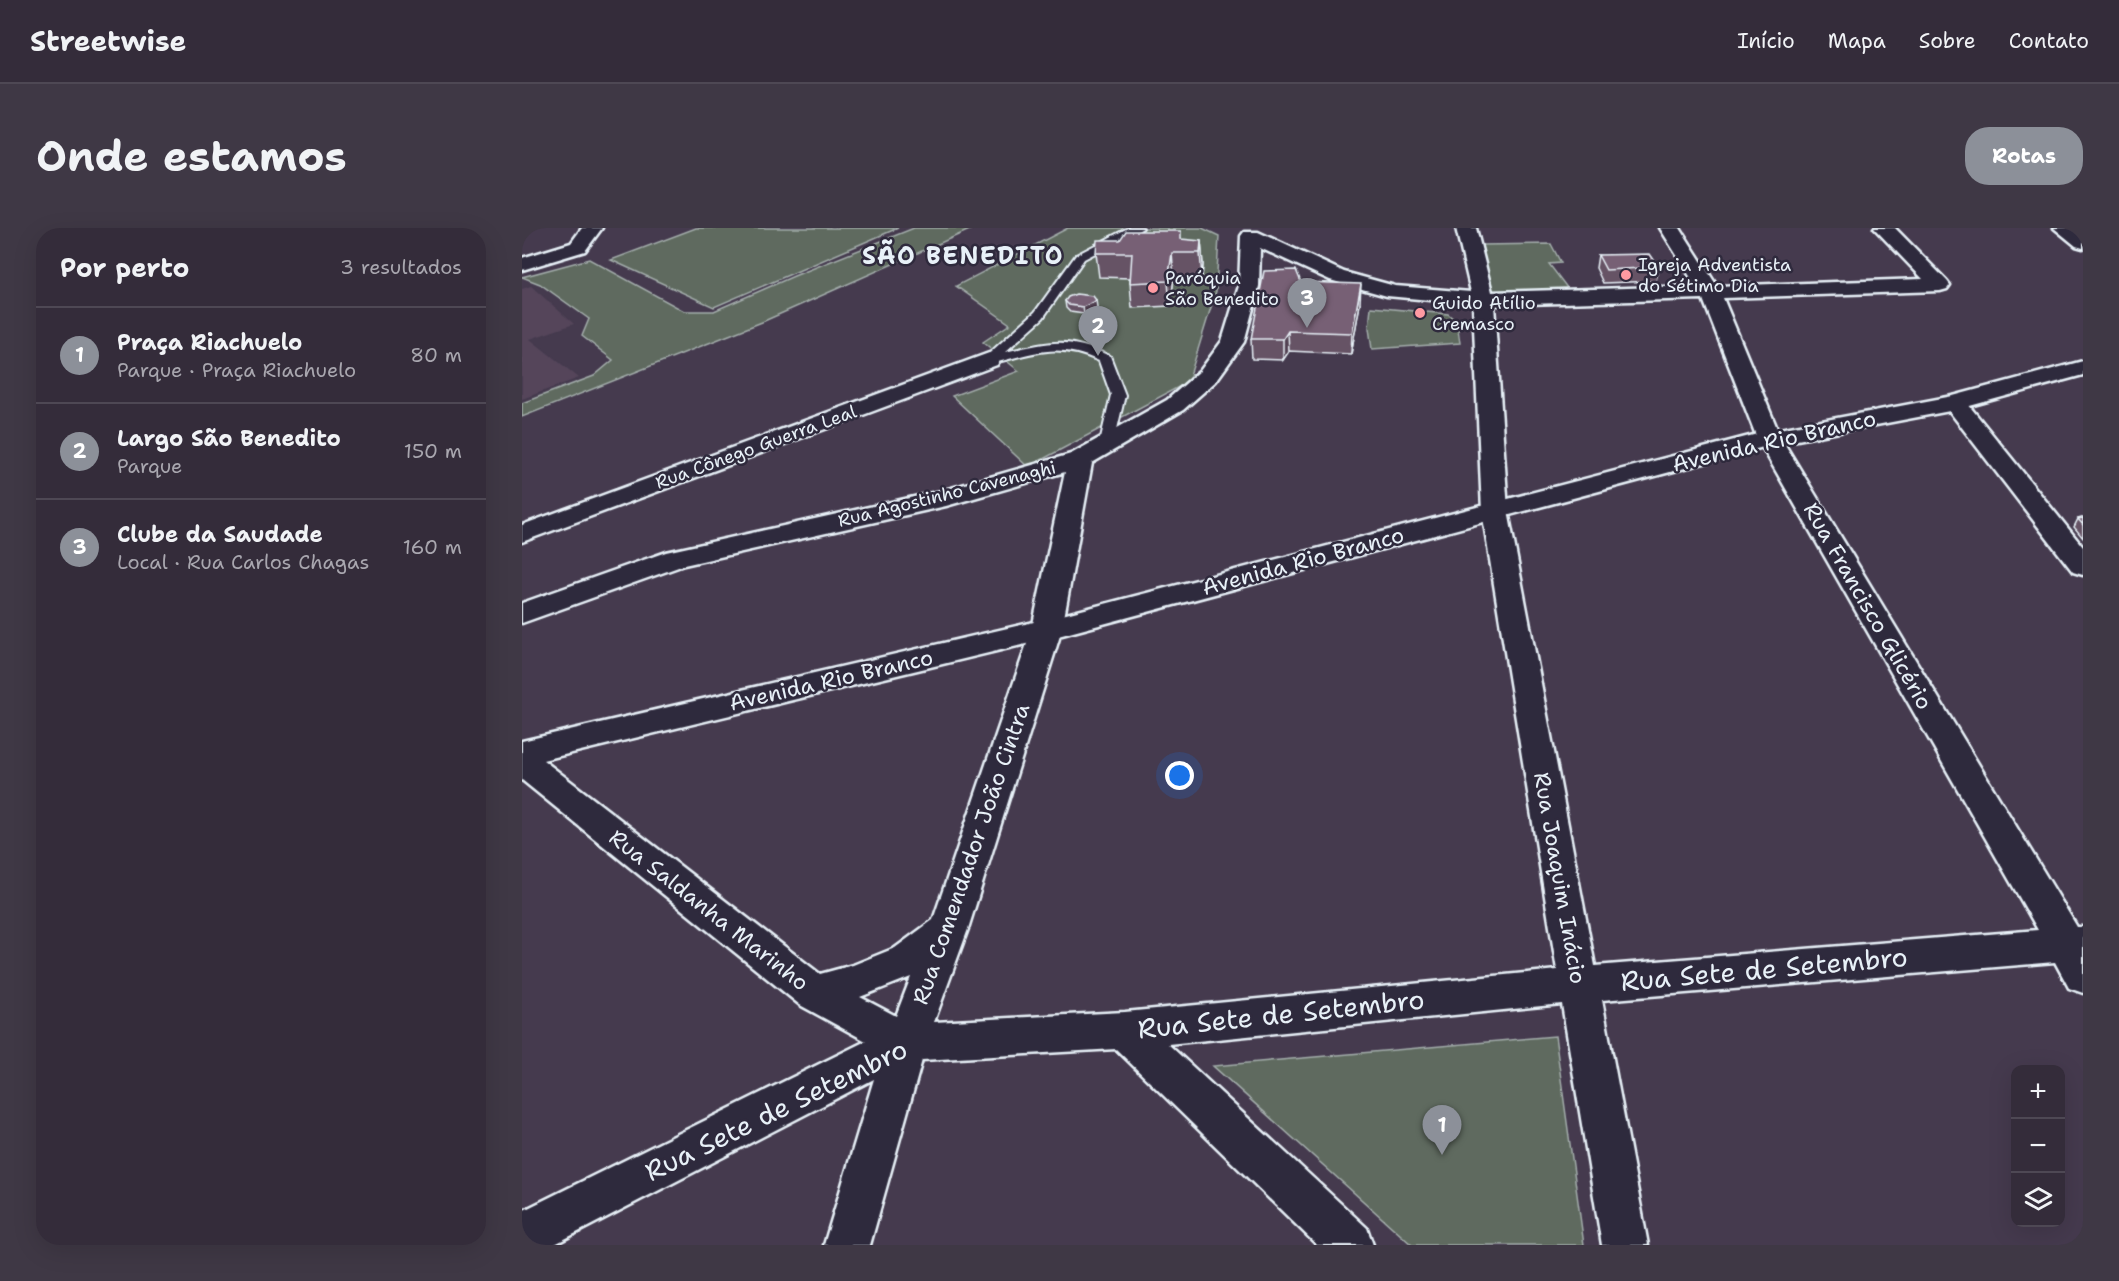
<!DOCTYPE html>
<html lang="pt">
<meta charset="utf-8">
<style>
:root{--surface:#342c3a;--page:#3f3845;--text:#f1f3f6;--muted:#a9a7af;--line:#4e4854;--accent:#8c9099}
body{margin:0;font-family:"Shantell Sans",sans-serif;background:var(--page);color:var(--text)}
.controls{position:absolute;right:18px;bottom:18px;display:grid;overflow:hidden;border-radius:12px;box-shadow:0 6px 24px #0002}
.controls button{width:54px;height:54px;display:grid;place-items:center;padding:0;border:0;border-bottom:2px solid var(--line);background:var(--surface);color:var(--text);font:30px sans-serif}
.you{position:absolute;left:658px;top:548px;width:21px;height:21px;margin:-15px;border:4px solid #fff;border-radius:50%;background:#1a73e8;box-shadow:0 0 0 9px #1a73e833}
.badge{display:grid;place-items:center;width:39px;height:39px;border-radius:50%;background:var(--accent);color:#fff;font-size:20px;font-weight:700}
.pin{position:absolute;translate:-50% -50px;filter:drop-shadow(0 2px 3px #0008)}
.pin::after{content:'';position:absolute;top:32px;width:21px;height:18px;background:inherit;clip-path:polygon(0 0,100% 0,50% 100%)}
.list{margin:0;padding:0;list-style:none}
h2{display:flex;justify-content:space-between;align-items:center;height:78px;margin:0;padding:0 24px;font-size:26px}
h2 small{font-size:20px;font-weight:400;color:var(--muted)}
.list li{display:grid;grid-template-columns:39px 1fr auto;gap:18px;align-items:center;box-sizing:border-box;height:96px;padding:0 24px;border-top:2px solid var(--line)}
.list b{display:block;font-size:22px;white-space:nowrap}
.list p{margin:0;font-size:20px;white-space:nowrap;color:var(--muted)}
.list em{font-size:20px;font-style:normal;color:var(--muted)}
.icon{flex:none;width:33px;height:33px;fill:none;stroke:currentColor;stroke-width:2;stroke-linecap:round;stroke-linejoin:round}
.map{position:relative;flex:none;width:1561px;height:1017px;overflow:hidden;border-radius:24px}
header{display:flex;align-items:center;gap:36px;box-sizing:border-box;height:84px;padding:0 30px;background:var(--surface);border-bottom:2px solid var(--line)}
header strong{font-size:28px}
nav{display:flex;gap:33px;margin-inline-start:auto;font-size:21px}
.intro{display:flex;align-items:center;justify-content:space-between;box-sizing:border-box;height:144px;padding:0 36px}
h1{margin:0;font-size:42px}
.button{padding:15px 27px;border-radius:24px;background:var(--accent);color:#fff;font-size:21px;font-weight:700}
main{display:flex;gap:36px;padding:0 36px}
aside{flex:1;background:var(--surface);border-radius:24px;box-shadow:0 6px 24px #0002}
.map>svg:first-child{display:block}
</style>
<header>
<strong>Streetwise</strong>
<nav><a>Início</a><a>Mapa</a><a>Sobre</a><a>Contato</a></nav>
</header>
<div class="intro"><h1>Onde estamos</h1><a class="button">Rotas</a></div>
<main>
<aside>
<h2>Por perto<small>3 resultados</small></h2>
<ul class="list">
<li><span class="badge">1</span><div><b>Praça Riachuelo</b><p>Parque · Praça Riachuelo</p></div><em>80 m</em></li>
<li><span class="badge">2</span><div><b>Largo São Benedito</b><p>Parque</p></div><em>150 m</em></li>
<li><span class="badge">3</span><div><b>Clube da Saudade</b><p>Local · Rua Carlos Chagas</p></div><em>160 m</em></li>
</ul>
</aside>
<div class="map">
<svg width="1561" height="1017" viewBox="0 0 1561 1017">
<rect width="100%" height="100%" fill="#453a4e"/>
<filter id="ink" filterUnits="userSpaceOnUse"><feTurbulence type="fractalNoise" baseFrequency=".0167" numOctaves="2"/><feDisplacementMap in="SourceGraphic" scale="12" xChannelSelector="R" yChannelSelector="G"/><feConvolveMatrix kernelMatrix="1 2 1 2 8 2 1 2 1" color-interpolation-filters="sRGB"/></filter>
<g filter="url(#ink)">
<!-- built -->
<path fill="#54455a" d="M9,58L52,96L8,111L57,150L0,171V61Z"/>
<!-- green -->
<path fill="#5f6b5f" stroke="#a4aeac" stroke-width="1.5" d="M174,0H376L192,79L89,32Z
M392,0H452L240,94L0,189V175L72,148L91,132L60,108L67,91L18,56L0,49L67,31L162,83H192L272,48Z
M546,0H680L697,8L694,63L666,154L506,239L430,168L497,143L461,114L488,96L434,58Z
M1029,16L1039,35L1027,36L1049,65H968L959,17Z
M849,79L926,86L935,94L938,115L850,121L847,100Z
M1033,808L1062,1017H890L691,838Z"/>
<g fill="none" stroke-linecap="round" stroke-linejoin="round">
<!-- service casing -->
<g stroke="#e8f1f8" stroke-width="4">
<path id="service" d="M606,0H621L562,31L521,90L483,124C529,114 543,108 588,128L603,167L592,214L585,218L578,214L589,167L577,133C534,113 511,126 467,136L460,132L513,84L554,27Z"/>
</g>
<!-- minor casing -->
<g stroke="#e8f1f8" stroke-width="5">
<path id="minor" d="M60,0H80L63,23L0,42V30L49,15Z
M934,0H954L970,64L1174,58L1138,0H1158L1195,58L1401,51L1352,0H1373L1425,53L1428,57L1425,61L1418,63L1201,70L1259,210L1555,699H1561V765L1547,760L1533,734L1080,772L1126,1017H1080L1040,776L646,816L845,1000L851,1017H795L594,821L400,832L348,1017H302L352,851L31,1017H0V983L344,813L278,777L0,552V522L12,525L298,746L331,737L373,720L411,692L510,401L543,244L424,278L162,337L0,395V375L144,324L419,263L549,226L645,172L678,143L700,113L717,58L719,8L722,4H736L822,44L873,58L949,64ZM738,20L808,52L865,68L951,76L960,283L1035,742L603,784L412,794L446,701L540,401L570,235L661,182L694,153L722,114L737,58ZM1181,71L1235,210L1516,702L1073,738L986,283L972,77ZM389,749L374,788L338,769Z
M1532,0H1554L1561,5V20L1554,18Z
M467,125L475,127L478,132L475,137L0,314V297Z
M1433,168L1441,170L1561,319V347L1551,344L1425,180L1421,175L1425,170Z"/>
</g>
<!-- secondary casing -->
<g stroke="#e8f1f8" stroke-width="5">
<path id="secondary" d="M1561,133V147L1433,182L1249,217L525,411L0,537V513L525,391L1247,203L1431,168Z"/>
</g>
<!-- service -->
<use href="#service" fill="#2f2a3d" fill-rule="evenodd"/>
<!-- minor -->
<use href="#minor" fill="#2f2a3d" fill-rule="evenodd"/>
<!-- secondary -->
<use href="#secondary" fill="#2f2a3d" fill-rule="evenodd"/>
</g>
<!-- wall -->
<path fill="#665365" stroke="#e8f1f8" stroke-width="1.5" d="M679,13L681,37L680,49L652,50L648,78L610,80L608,55V50L577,49L574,25Z
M1076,27L1137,39L1134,53L1081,55L1074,40Z
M779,54L838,76L829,126L767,123L761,132L730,131L729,111Z
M543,73L575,79L573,81L562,86L548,84L544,80Z
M1561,290V310L1552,299L1556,291Z"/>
<!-- shaded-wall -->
<path fill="#534352" stroke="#e8f1f8" stroke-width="1.5" d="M679,13L681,37L680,49L678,25Z
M650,25L652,50L648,78L646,53Z
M839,56L838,76L829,126L830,105Z
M574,72L575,79L573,81L562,86L561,79Z
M766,103L767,123L761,132V111Z"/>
<!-- building -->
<path fill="#776075" stroke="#e8f1f8" stroke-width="1.5" d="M604,3H659V11L679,13L678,25H650L646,53L608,55L610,25H574L575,12H598Z
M1128,26L1137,39L1084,42L1076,27Z
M774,42L779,54L839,56L830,105L766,103L761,111H729L742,43Z
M554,66L571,68L574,72L572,74L561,79L547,77L543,73L546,69Z
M1561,290V297L1556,291Z"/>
</g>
<!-- markers -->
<g fill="#ff9aa2" stroke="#2f2a3d" stroke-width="2">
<circle cx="1104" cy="47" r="6"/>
<circle cx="631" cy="60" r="6"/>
<circle cx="898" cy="85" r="6"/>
</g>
<g text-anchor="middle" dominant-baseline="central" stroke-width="5" stroke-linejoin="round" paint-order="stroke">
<!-- far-poi labels -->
<g font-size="18" fill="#e8f1f8" stroke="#2f2a3d" text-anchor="start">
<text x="1116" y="37">Igreja Adventista<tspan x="1116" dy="21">do Sétimo Dia</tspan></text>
<text x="643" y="50">Paróquia<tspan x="643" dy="21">São Benedito</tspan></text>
<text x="910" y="75">Guido Atílio<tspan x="910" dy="21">Cremasco</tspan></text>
</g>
<!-- far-street labels -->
<g font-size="18" fill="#e8f1f8" stroke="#2f2a3d">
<text transform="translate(234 219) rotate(-20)">Rua Cônego Guerra Leal</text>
<text transform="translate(425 266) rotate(-14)">Rua Agostinho Cavenaghi</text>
</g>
<!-- street labels -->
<g font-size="22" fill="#e8f1f8" stroke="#2f2a3d">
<text transform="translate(1252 213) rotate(-13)">Avenida Rio Branco</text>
<text transform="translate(781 333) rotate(-15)">Avenida Rio Branco</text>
<text transform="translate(1346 378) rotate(60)">Rua Francisco Glicério</text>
<text transform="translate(309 452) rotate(-13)">Avenida Rio Branco</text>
<text transform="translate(449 626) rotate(-71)">Rua Comendador João Cintra</text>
<text transform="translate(1038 650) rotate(80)">Rua Joaquim Inácio</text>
<text transform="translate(187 682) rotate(38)">Rua Saldanha Marinho</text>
</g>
<!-- far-district labels -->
<g font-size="24" font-weight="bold" letter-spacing="1.5" fill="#e8f1f8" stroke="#2f2a3d">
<text x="441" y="28">SÃO BENEDITO</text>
</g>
<!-- near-street labels -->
<g font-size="27" fill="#e8f1f8" stroke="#2f2a3d">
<text transform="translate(1242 741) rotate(-5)">Rua Sete de Setembro</text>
<text transform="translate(759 786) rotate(-6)">Rua Sete de Setembro</text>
<text transform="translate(254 882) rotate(-26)">Rua Sete de Setembro</text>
</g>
</g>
</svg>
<div class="controls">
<button>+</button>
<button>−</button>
<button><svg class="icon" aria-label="layers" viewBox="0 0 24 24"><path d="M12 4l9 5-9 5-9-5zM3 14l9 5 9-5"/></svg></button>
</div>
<div class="you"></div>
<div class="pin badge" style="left:920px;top:927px">1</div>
<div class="pin badge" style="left:576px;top:128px">2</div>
<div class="pin badge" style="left:785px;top:100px">3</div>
</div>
</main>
